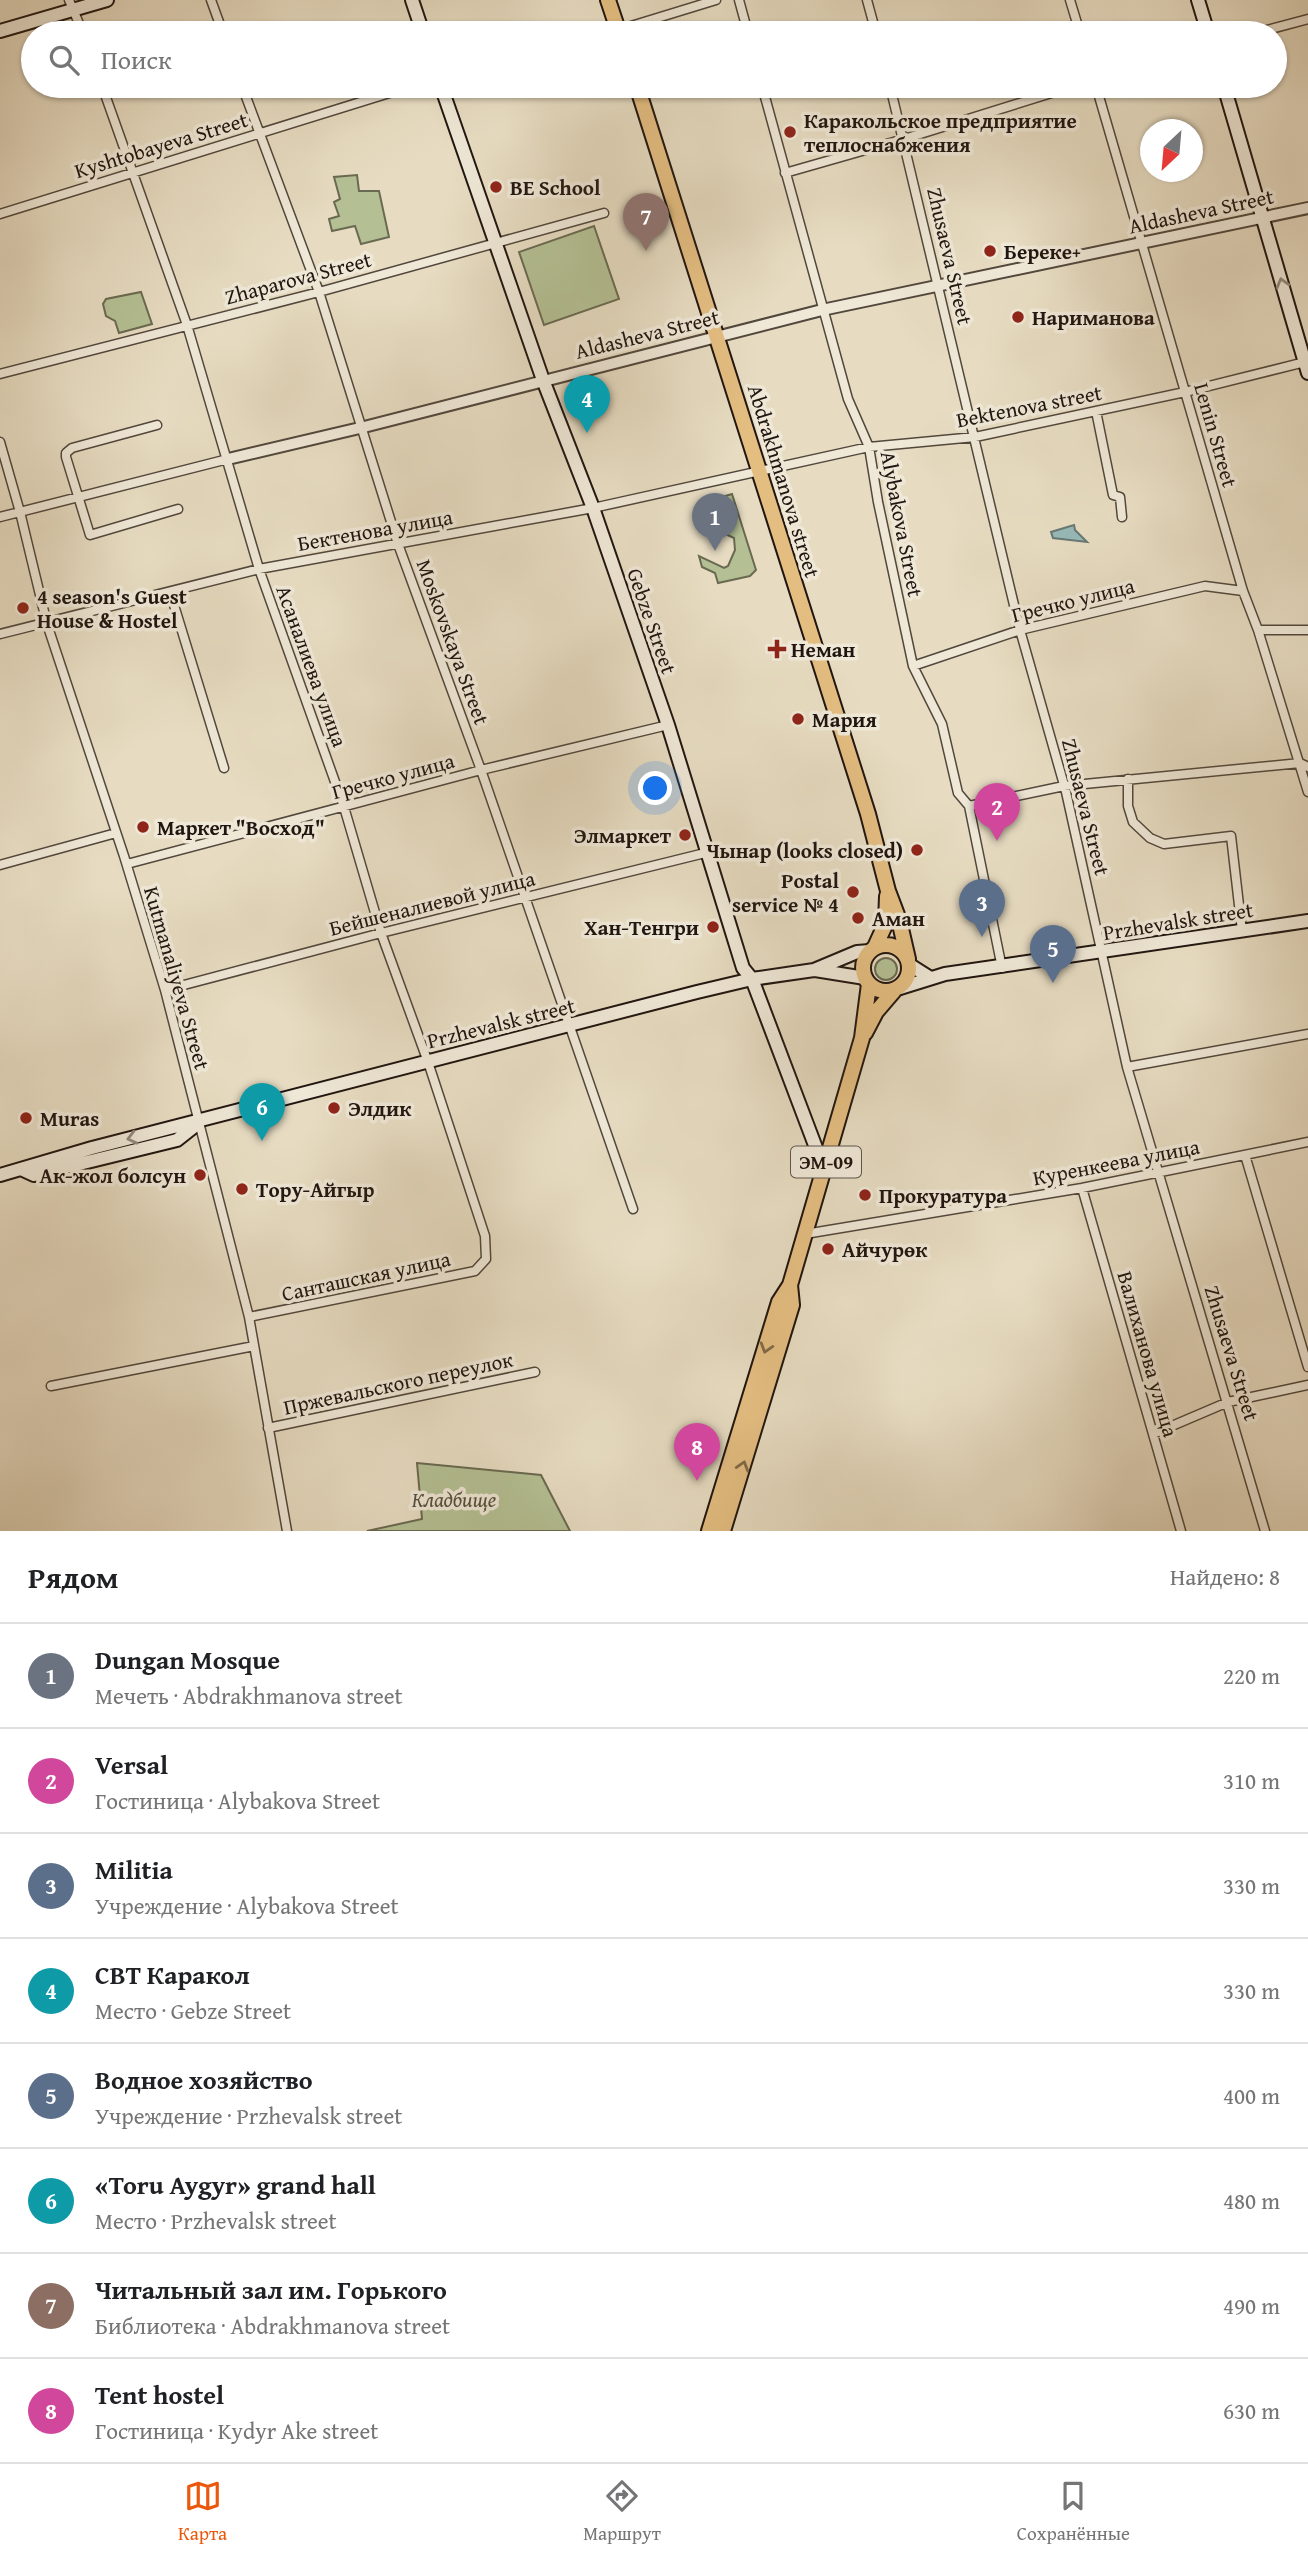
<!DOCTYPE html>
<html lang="ru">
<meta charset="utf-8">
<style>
:root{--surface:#fff;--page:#f2f2f2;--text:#202124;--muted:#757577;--line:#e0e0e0;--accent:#ea580c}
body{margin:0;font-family:"Gentium Book Plus",serif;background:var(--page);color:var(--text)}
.compass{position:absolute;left:1140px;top:119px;width:63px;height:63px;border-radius:50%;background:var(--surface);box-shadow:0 2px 5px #0004;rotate:206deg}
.you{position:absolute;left:656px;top:789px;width:24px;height:24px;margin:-18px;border:5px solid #fff;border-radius:50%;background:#1a73e8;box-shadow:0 0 0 10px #1a73e833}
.badge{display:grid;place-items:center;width:46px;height:46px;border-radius:50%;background:var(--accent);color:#fff;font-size:23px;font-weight:700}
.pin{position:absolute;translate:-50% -58px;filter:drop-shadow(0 2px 4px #0008)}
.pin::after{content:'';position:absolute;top:37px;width:24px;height:21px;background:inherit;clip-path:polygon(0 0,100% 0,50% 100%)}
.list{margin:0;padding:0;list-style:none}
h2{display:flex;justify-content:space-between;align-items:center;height:91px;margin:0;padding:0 28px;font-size:30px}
h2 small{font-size:23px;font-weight:400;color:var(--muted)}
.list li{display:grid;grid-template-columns:46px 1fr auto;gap:21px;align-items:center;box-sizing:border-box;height:105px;padding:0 28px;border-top:2px solid var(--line)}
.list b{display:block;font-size:26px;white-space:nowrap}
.list p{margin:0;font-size:23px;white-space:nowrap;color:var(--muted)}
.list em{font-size:23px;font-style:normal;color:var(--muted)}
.icon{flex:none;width:38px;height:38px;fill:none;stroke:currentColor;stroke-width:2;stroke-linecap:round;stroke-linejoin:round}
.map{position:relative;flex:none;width:1308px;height:1531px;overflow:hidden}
.search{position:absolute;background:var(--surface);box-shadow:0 2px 5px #0004;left:21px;right:21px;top:21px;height:77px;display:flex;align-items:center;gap:18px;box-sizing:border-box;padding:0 24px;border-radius:38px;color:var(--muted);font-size:26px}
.sheet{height:931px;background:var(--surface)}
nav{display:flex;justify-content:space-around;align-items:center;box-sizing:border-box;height:98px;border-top:2px solid var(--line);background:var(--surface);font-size:19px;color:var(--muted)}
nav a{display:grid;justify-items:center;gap:4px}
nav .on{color:var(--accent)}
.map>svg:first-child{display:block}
</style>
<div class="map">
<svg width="1308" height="1531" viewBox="0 0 1308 1531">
<rect width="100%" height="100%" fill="#e7dcc2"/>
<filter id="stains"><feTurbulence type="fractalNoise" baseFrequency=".00286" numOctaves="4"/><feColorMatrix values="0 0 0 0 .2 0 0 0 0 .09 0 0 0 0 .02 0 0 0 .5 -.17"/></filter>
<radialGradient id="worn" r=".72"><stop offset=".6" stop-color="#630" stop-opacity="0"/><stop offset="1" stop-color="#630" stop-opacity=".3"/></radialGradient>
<!-- green -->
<path fill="#b4c094" stroke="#6a6a52" stroke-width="2" d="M357,175L359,191H379L389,237L361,244L355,226L332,231L329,219L339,216L334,202L340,199L334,177Z
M594,226L619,299L544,325L519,252Z
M141,292L152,324L119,333L115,321L106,316L103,304L106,299Z
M732,494L756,570L750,576L718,583L715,573L702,567L699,556L724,568L728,566L735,550L734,538L710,527L714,504L718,498Z
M875 969a11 11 0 1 1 22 0a11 11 0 1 1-22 0Z
M417,1463L541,1475L570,1531H367L422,1519Z"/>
<!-- water -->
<path fill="#97bab8" stroke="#677875" stroke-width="2" d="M1074,525L1075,530L1087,542L1053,538L1051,532Z"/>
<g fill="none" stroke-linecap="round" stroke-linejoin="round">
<!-- minor casing -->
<g stroke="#52473c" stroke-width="11">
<path id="minor" d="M69,0L83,33
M211,0L223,33
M739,0L748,33
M867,0L876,33
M1070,0L1080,33
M618,30L716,0
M1256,33L1308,19
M102,86L187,325L259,569L344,807L381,933L428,1062L485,1236L486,1259L475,1271L249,1317
M242,86L319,292L398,544L481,770L633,1209
M762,86L848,399L869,447L878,502L913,666L942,724L958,793L969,806L1002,968
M890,86L1020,630L1066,792L1127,1067L1265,1531
M1096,86L1243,591L1258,630L1308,792
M785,173L904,139L1074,86
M0,214L412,86
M0,374L319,292L604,213
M1096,411L1113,495L1120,497L1122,517
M157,425L72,448L66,453V457L90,535L178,509
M0,442L20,512L47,624L124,856L165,990L249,1317L287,1531
M0,517L228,459
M170,592L224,768
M1258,630H1308
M0,634L259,569L593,508L869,447L975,437L1185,392L1305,362
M913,666L1020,630L1205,586L1243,591
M1128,779V806L1133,822L1150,838L1164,844L1231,836L1242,931
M969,806L1064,786L1300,763L1308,767
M127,864L481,770L668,725
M0,865L116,833
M165,990L381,933L709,852
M1127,1067L1308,1034
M1245,1155L1308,1367
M1082,1188L1181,1531
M805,1234L1082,1188L1308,1142
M51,1386L254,1346
M268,1428L535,1372
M1153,1434L1228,1402L1308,1385"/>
</g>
<!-- tertiary casing -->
<g stroke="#52473c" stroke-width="14">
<path id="tertiary" d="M228,459L364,427L822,310L1308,208"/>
</g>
<!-- secondary casing -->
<g stroke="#201510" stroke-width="16">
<path id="secondary" d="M412,0L423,33
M1198,0L1208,33
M0,31L107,0
M441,86L543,380L593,508L668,725L743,968L752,979L824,1169
M1224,86L1308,373
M910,965L929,977
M815,970L865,978
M900,988L945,974L1308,921
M21,1169L34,1175L177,1140L196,1125
M0,1175L92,1148L697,992L752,979L814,970L857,952L870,951"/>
</g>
<!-- trunk casing -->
<g stroke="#201510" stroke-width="18">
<path id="trunk" d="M608,0L619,33
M637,86L868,814L888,891L899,920L908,959
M863 968a23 23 0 1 1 46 0a23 23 0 1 1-46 0Z
M875,947L886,923L887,896
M865,1033L876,1012L894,991
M709,1531L779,1302L790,1285L862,1038L869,984
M723,1531L792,1305L790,1285"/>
</g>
<!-- minor -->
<use href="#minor" stroke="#efe8d7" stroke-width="8"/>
<!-- tertiary -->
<use href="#tertiary" stroke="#efe8d7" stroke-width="10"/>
<!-- secondary -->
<use href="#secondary" stroke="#efe8d7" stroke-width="12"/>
<!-- trunk -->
<use href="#trunk" stroke="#e4be81" stroke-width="14"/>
</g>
<!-- one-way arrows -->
<defs><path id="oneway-chevron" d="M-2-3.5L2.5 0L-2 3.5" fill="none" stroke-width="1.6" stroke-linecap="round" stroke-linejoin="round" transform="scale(1.75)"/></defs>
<g stroke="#92897d">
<use href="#oneway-chevron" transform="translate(1282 283) rotate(-106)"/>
<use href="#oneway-chevron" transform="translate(132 1138) rotate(166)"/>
</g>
<g stroke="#826a48">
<use href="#oneway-chevron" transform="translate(766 1348) rotate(107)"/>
<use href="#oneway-chevron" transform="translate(743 1466) rotate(-73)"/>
</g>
<!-- markers -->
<g fill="#8f2418" stroke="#efe8d7" stroke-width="2.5">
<circle cx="790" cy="132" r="7"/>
<circle cx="496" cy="187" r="7"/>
<circle cx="990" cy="251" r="7"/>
<circle cx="1018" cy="317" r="7"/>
<circle cx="23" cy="608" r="7"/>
<path d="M773.5 638.5h7v7h7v7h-7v7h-7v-7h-7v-7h7z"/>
<circle cx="798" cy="719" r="7"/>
<circle cx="143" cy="827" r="7"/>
<circle cx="685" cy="835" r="7"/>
<circle cx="917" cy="850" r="7"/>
<circle cx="853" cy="892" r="7"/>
<circle cx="858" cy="918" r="7"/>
<circle cx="713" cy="927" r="7"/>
<circle cx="334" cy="1108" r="7"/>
<circle cx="26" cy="1118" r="7"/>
<circle cx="200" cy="1175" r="7"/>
<circle cx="242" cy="1189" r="7"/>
<circle cx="865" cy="1195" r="7"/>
<circle cx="828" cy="1249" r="7"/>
</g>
<g text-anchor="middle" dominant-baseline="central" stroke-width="7" stroke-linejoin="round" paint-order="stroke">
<!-- shield labels -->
<rect fill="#efe8d7" stroke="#5e544c" stroke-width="2" x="791" y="1146.5" width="70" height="31" rx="5"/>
<g font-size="19" font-weight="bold" fill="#201510">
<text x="826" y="1162">ЭМ-09</text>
</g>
<!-- poi labels -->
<g font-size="21" font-weight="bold" fill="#201510" stroke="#efe8d7" text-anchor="start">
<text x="804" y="120">Каракольское предприятие<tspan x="804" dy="24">теплоснабжения</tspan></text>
<text x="510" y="187">BE School</text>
<text x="1004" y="251">Береке+</text>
<text x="1032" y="317">Нариманова</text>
<text x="37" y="596">4 season's Guest<tspan x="37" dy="24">House &amp; Hostel</tspan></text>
<text x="791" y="649">Неман</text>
<text x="812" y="719">Мария</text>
<text x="157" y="827">Маркет "Восход"</text>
<text x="671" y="835" text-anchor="end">Элмаркет</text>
<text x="903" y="850" text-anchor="end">Чынар (looks closed)</text>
<text x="839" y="880" text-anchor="end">Postal<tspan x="839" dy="24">service № 4</tspan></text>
<text x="872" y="918">Аман</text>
<text x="699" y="927" text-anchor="end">Хан-Тенгри</text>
<text x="348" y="1108">Элдик</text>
<text x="40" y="1118">Muras</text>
<text x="186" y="1175" text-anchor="end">Ак-жол болсун</text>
<text x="256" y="1189">Тору-Айгыр</text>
<text x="879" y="1195">Прокуратура</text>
<text x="842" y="1249">Айчурөк</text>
</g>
<!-- street labels -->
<g font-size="21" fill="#201510" stroke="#efe8d7">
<text transform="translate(161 145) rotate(-17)">Kyshtobayeva Street</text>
<text transform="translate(1201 211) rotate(-12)">Aldasheva Street</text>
<text transform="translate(950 256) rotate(77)">Zhusaeva Street</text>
<text transform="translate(298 278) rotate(-15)">Zhaparova Street</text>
<text transform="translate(647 334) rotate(-14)">Aldasheva Street</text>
<text transform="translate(1029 406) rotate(-11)">Bektenova street</text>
<text transform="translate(1216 435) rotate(74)">Lenin Street</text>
<text transform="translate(784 481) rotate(73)">Abdrakhmanova street</text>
<text transform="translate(902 524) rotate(79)">Alybakova Street</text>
<text transform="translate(375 530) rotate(-10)">Бектенова улица</text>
<text transform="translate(1073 600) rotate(-14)">Гречко улица</text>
<text transform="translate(652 621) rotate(71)">Gebze Street</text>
<text transform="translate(453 642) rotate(70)">Moskovskaya Street</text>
<text transform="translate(312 666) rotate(70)">Асаналиева улица</text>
<text transform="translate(393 776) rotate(-15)">Гречко улица</text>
<text transform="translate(1086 807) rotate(76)">Zhusaeva Street</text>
<text transform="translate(432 903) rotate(-14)">Бейшеналиевой улица</text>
<text transform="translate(1178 921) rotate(-9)">Przhevalsk street</text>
<text transform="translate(177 978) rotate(74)">Kutmanaliyeva Street</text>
<text transform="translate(501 1023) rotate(-14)">Przhevalsk street</text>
<text transform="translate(1116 1162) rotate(-11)">Куренкеева улица</text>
<text transform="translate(366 1276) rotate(-12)">Санташская улица</text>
<text transform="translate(1232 1353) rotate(73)">Zhusaeva Street</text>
<text transform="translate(1148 1354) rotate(74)">Валиханова улица</text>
<text transform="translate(398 1383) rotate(-12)">Пржевальского переулок</text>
</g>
<!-- park labels -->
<g font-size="21" font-style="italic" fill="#54513e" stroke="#efe8d7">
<text x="454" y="1499">Кладбище</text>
</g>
</g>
<rect width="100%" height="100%" filter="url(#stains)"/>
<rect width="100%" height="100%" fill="url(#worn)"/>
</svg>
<svg class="compass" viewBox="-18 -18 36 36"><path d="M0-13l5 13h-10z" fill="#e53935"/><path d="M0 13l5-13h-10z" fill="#757577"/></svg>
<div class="you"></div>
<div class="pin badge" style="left:715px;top:551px;background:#6b7280">1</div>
<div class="pin badge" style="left:997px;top:841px;background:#d1479c">2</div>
<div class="pin badge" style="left:982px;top:937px;background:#5c6f8a">3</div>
<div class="pin badge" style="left:587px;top:433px;background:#0f9aa8">4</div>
<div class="pin badge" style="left:1053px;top:983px;background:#5c6f8a">5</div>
<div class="pin badge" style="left:262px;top:1141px;background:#0f9aa8">6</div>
<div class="pin badge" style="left:646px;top:251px;background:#8d6e63">7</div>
<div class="pin badge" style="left:697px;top:1481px;background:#d1479c">8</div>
<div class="search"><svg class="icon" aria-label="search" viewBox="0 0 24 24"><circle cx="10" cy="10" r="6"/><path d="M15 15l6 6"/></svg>Поиск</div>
</div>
<section class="sheet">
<h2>Рядом<small>Найдено: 8</small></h2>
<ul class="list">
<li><span class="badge" style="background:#6b7280">1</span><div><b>Dungan Mosque</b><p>Мечеть · Abdrakhmanova street</p></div><em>220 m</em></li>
<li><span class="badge" style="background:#d1479c">2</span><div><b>Versal</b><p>Гостиница · Alybakova Street</p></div><em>310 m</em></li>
<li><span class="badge" style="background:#5c6f8a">3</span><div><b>Militia</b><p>Учреждение · Alybakova Street</p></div><em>330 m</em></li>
<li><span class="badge" style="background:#0f9aa8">4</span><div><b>СВТ Каракол</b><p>Место · Gebze Street</p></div><em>330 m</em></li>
<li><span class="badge" style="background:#5c6f8a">5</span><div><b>Водное хозяйство</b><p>Учреждение · Przhevalsk street</p></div><em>400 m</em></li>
<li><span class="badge" style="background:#0f9aa8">6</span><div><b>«Toru Aygyr» grand hall</b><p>Место · Przhevalsk street</p></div><em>480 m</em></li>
<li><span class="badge" style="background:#8d6e63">7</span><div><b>Читальный зал им. Горького</b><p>Библиотека · Abdrakhmanova street</p></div><em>490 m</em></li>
<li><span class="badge" style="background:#d1479c">8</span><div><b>Tent hostel</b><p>Гостиница · Kydyr Ake street</p></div><em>630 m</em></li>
</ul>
</section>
<nav>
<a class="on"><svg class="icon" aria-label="map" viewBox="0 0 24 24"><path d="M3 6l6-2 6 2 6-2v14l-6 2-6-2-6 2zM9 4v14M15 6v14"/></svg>Карта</a>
<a><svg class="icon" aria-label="directions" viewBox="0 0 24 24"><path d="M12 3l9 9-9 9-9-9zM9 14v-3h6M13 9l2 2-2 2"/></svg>Маршрут</a>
<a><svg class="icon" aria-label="saved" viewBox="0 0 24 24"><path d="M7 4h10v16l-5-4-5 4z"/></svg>Сохранённые</a>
</nav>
